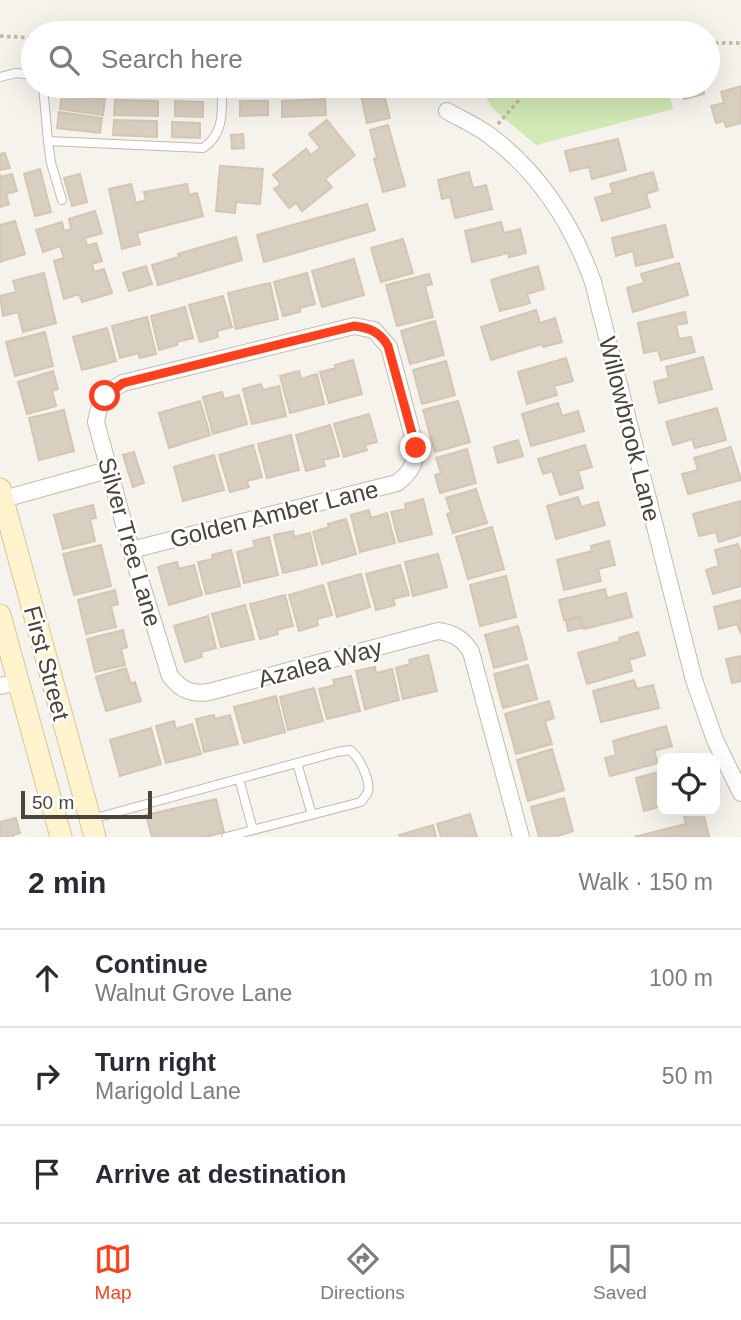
<!DOCTYPE html>
<meta charset="utf-8">
<style>
:root{--surface:#fff;--page:#f7f7f7;--text:#2b2b33;--muted:#7c7c81;--line:#e1e1e2;--accent:#fc3f1d}
body{margin:0;font-family:Arial,sans-serif;background:var(--page);color:var(--text)}
.controls{position:absolute;right:21px;bottom:21px;display:grid;overflow:hidden;border-radius:14px;box-shadow:0 7px 28px #0002}
.controls button{width:63px;height:63px;display:grid;place-items:center;padding:0;border:0;border-bottom:2px solid var(--line);background:var(--surface);color:var(--text);font:35px sans-serif}
.scale{position:absolute;left:21px;bottom:18px;width:131px;box-sizing:border-box;padding-left:7px;border:4px solid #4b4439;border-top:0;font-size:19px;line-height:24px;white-space:nowrap;color:#4b4439;-webkit-text-stroke:5px #fff;paint-order:stroke}
.stop{position:absolute;width:21px;height:21px;margin:-16px;border:5px solid #fc3f1d;border-radius:50%;background:#fff}
.stop.end{background:#fc3f1d;border-color:#fff;box-shadow:0 2px 7px #0008}
.list{margin:0;padding:0;list-style:none}
h2{display:flex;justify-content:space-between;align-items:center;height:91px;margin:0;padding:0 28px;font-size:30px}
h2 small{font-size:23px;font-weight:400;color:var(--muted)}
.list li{display:grid;grid-template-columns:46px 1fr auto;gap:21px;align-items:center;box-sizing:border-box;height:98px;padding:0 28px;border-top:2px solid var(--line)}
.list b{display:block;font-size:26px;white-space:nowrap}
.list p{margin:0;font-size:23px;white-space:nowrap;color:var(--muted)}
.list em{font-size:23px;font-style:normal;color:var(--muted)}
.icon{flex:none;width:38px;height:38px;fill:none;stroke:currentColor;stroke-width:2;stroke-linecap:round;stroke-linejoin:round}
.map{position:relative;flex:none;width:741px;height:837px;overflow:hidden}
.search{position:absolute;background:var(--surface);box-shadow:0 7px 28px #0002;left:21px;right:21px;top:21px;height:77px;display:flex;align-items:center;gap:18px;box-sizing:border-box;padding:0 24px;border-radius:38px;color:var(--muted);font-size:26px}
.sheet{height:385px;background:var(--surface)}
nav{display:flex;justify-content:space-around;align-items:center;box-sizing:border-box;height:98px;border-top:2px solid var(--line);background:var(--surface);font-size:19px;color:var(--muted)}
nav a{display:grid;justify-items:center;gap:4px}
nav .on{color:var(--accent)}
.map>svg:first-child{display:block}
</style>
<div class="map">
<svg width="741" height="837" viewBox="0 0 741 837">
<rect width="100%" height="100%" fill="#f6f3ec"/>
<!-- green -->
<path fill="#d2eab5" d="M480,86H667L673,109L536,145L492,108Z"/>
<!-- building -->
<path fill="#d8cfc1" stroke="#d3c7b4" stroke-width="2" d="M681,86H703L704,94L684,99Z
M741,86V123L726,127L724,121L716,123L711,106L724,103L721,92Z
M383,91L390,118L367,123L361,96Z
M62,94L105,99L103,115L60,109Z
M325,99L326,115L282,117V101Z
M115,100L158,101V116L114,115Z
M175,101L203,102V117L175,116Z
M240,101H268V115L240,116Z
M59,112L102,118L100,133L57,128Z
M114,120L157,121V137L113,135Z
M327,120L355,155L325,179L332,187L302,211L296,203L289,208L274,189L281,184L273,175L306,149L311,155L320,148L309,134Z
M172,122L200,123V138L172,137Z
M388,125L405,186L383,192L374,159L377,158L370,130Z
M243,134L244,148L232,149L231,135Z
M618,139L626,170L592,179L589,167L570,171L565,151Z
M5,153L10,168L0,170V154Z
M220,166L263,169L260,204L236,202L235,213L216,211Z
M40,169L51,212L35,216L24,174Z
M469,172L473,188L486,185L492,209L455,218L450,197L442,199L438,180Z
M653,172L658,190L646,194L650,207L602,221L595,198L613,193L610,184Z
M0,174L1,177L12,174L17,191L6,194L9,204L0,207Z
M80,174L87,202L72,206L64,178Z
M131,184L136,203L146,200L144,192L187,184L189,195L197,193L203,216L137,233L140,244L122,249L109,189Z
M367,204L375,230L264,262L257,235Z
M95,211L102,233L85,238L87,246L96,243L102,261L92,264L94,272L104,269L112,293L82,302L79,294L64,299L54,261L64,258L60,246L43,252L36,230L62,222L64,231L71,229L69,219Z
M15,221L25,254L0,262V225Z
M501,222L504,233L520,229L526,253L509,257L508,253L472,262L465,231Z
M665,225L673,257L636,266L633,251L616,256L612,238Z
M236,237L242,260L158,285L152,265L179,257L178,254Z
M403,239L413,273L381,282L371,248Z
M354,259L364,295L322,307L312,271Z
M679,263L688,295L633,312L627,288L644,283L641,274Z
M146,266L152,284L129,291L123,273Z
M538,266L544,289L527,294L530,303L500,311L491,280Z
M44,273L56,323L23,332L18,312L3,316L0,296L16,292L13,281Z
M307,273L315,304L300,308V312L283,316L274,282Z
M429,274L432,284L425,286L433,317L397,326L386,285Z
M270,283L278,319L236,329L228,293Z
M223,296L232,327L217,331L218,337L200,342L189,305Z
M185,307L193,338L177,342V345L159,350L151,316Z
M536,310L540,323L555,318L562,342L543,347L542,344L491,360L481,327Z
M685,312L687,323L676,325L679,339L691,337L695,352L661,360L658,350L644,353L638,323Z
M147,317L156,354L140,358L138,353L120,358L112,326Z
M435,321L444,355L410,364L401,331Z
M107,328L116,361L82,370L73,337Z
M45,332L53,366L15,376L6,342Z
M703,357L712,389L659,403L654,382L669,378L666,367Z
M566,358L573,381L554,386L557,395L527,404L518,372Z
M353,360L362,394L329,403L320,372L336,368L335,365Z
M446,361L455,395L422,404L413,370Z
M53,371L58,389L52,391L56,406L27,414L18,382Z
M299,371L301,379L317,374L324,404L290,413L280,376Z
M261,384L263,390L279,386L286,416L252,424L243,389Z
M222,392L224,399L239,395L247,424L213,434L203,397Z
M200,401L210,435L169,448L159,413Z
M458,401L470,442L435,452L423,410Z
M558,403L562,416L578,411L584,431L531,446L522,414Z
M717,408L726,440L695,448L692,439L673,445L666,422Z
M64,410L74,451L39,460L29,418Z
M369,414L377,442L365,445L367,450L344,457L334,424Z
M330,425L339,456L323,460L325,466L306,471L296,435Z
M291,435L299,470L267,478L258,444Z
M518,440L523,456L498,463L494,447Z
M253,445L262,477L247,481L249,487L230,492L219,455Z
M585,445L592,467L578,471L583,488L560,495L552,471L543,474L538,459Z
M731,447L741,480L688,494L682,474L698,470L694,458Z
M467,449L476,483L440,493L435,475L441,473L436,458Z
M134,452L144,483L133,487L123,455Z
M214,455L224,490L183,501L174,467Z
M476,489L487,523L453,533L447,514L451,513L446,498Z
M578,497L581,507L598,502L605,525L556,539L547,506Z
M423,499L432,534L399,542L391,512L406,509L405,504Z
M741,501V535L719,542L716,532L699,536L693,514Z
M93,505L96,518L90,519L95,541L63,549L54,515Z
M369,510L371,518L387,513L395,543L360,552L351,515Z
M346,519L356,554L322,564L313,532L329,527L328,524Z
M492,527L504,569L468,579L456,537Z
M293,531L294,537L310,533L317,565L283,573L274,535Z
M269,537L278,575L244,583L237,552L255,547L253,541Z
M609,541L615,565L598,569L601,581L564,590L557,560L592,551L591,546Z
M738,544L741,554V586L713,594L706,570L719,566L715,550Z
M101,545L111,586L74,595L63,554Z
M231,550L240,586L206,594L198,562L213,559L212,555Z
M438,554L447,587L413,596L405,562Z
M177,562L179,569L194,565L202,595L169,605L158,567Z
M400,565L409,595L393,599L395,605L376,610L366,574Z
M361,574L370,607L337,617L328,583Z
M506,576L516,617L480,626L470,585Z
M323,585L332,615L317,619L318,625L299,631L289,595Z
M605,589L607,598L626,593L632,617L584,629L581,616L564,620L559,600Z
M115,590L118,604L111,606L116,627L86,634L78,600Z
M285,595L293,626L277,630L278,634L260,639L250,604Z
M741,600V634L737,624L719,629L714,607Z
M245,605L254,639L221,647L212,614Z
M208,616L216,648L201,652L202,657L185,662L174,626Z
M580,618L582,628L568,631L566,621Z
M518,626L527,659L494,668L485,635Z
M123,630L127,647L121,649L125,665L95,672L87,639Z
M638,632L645,655L629,660L632,671L587,684L578,653L620,641L619,638Z
M428,655L437,691L403,699L396,668L410,664L409,660Z
M741,656V681L732,683L726,659Z
M528,665L537,699L503,708L494,674Z
M375,667L376,673L392,669L399,700L365,709L356,671Z
M126,668L131,684L135,682L141,701L106,711L96,677Z
M351,676L360,711L327,719L319,689L335,685L333,680Z
M634,680L637,689L653,685L659,708L601,722L593,691Z
M314,688L323,721L288,730L280,697Z
M276,696L285,732L244,743L234,707Z
M549,701L554,718L545,721L552,744L516,754L505,714Z
M214,715L215,719L230,715L238,744L204,752L196,719Z
M174,721L176,729L192,724L201,754L166,763L156,726Z
M666,726L672,746L654,751L658,763L610,776L605,758L616,755L613,741Z
M151,728L161,764L120,776L110,740Z
M552,749L564,790L528,801L517,760Z
M662,771V806L644,811L636,778Z
M564,798L573,831L554,837H539L531,807Z
M216,799L224,832L206,837H152L146,815Z
M703,812L709,836L634,837L686,824L684,817Z
M470,814L477,837H441L437,824Z
M16,818L20,833L13,835V837H0V822Z
M433,825L436,837H400L399,835Z"/>
<g fill="none" stroke-linecap="round" stroke-linejoin="round">
<!-- service casing -->
<g stroke="#c2bbae" stroke-width="10">
<path id="service" d="M0,77L16,73L33,75
M43,86L48,141L203,148C225,134 222,109 222,86
M48,141L51,163L62,200
M297,763L312,815
M239,779L253,830
M92,819L337,752L350,750C359,757 371,780 368,792C367,794 363,799 361,802L226,837"/>
</g>
<!-- minor casing -->
<g stroke="#c2bbae" stroke-width="18">
<path id="minor" d="M447,111C461,119 477,126 489,135C540,173 572,223 593,282L694,680L715,740L741,793
M0,500L108,470
M131,550L397,483C410,473 415,465 416,448L389,347L374,330L354,326L123,383C105,393 99,402 96,422L131,550L170,676C180,689 191,695 209,692L438,631C454,633 463,639 471,652L521,837
M0,686L18,682"/>
</g>
<!-- secondary casing -->
<g stroke="#d6c79b" stroke-width="23">
<path id="secondary" d="M0,489L95,837
M0,615L61,837"/>
</g>
<!-- path -->
<path stroke="#c4b79f" stroke-width="3.5" stroke-dasharray="3.5 3.5" stroke-linecap="butt" d="M0,36L33,38
M708,43H741
M498,124L520,99V86"/>
<!-- service -->
<use href="#service" stroke="#fff" stroke-width="8"/>
<!-- minor -->
<use href="#minor" stroke="#fff" stroke-width="16"/>
<!-- secondary -->
<use href="#secondary" stroke="#fff3cd" stroke-width="21"/>
</g>
<g fill="none" stroke-linecap="round" stroke-linejoin="round">
<!-- route -->
<path stroke="#fc3f1d" stroke-width="9" d="M105,396L123,383L354,326C370,328 380,332 388,346L416,448"/>
</g>
<g text-anchor="middle" dominant-baseline="central" stroke-width="5" stroke-linejoin="round" paint-order="stroke">
<!-- street labels -->
<g font-size="24" fill="#4b4439" stroke="#fff">
<text transform="translate(630 429) rotate(76)">Willowbrook Lane</text>
<text transform="translate(274 514) rotate(-14)">Golden Amber Lane</text>
<text transform="translate(130 542) rotate(74)">Silver Tree Lane</text>
<text transform="translate(47 663) rotate(75)">First Street</text>
<text transform="translate(320 663) rotate(-15)">Azalea Way</text>
</g>
</g>
</svg>
<div class="controls">
<button><svg class="icon" aria-label="locate" viewBox="0 0 24 24"><circle cx="12" cy="12" r="6"/><path d="M12 2v4M12 18v4M2 12h4M18 12h4"/></svg></button>
</div>
<div class="scale">50 m</div>
<div class="stop" style="left:105px;top:396px"></div>
<div class="stop end" style="left:416px;top:448px"></div>
<div class="search"><svg class="icon" aria-label="search" viewBox="0 0 24 24"><circle cx="10" cy="10" r="6"/><path d="M15 15l6 6"/></svg>Search here</div>
</div>
<section class="sheet">
<h2>2 min<small>Walk · 150 m</small></h2>
<ul class="list">
<li><svg class="icon" aria-label="ahead" viewBox="0 0 24 24"><path d="M12 20V5M6 11l6-6 6 6"/></svg><div><b>Continue</b><p>Walnut Grove Lane</p></div><em>100 m</em></li>
<li><svg class="icon" aria-label="right" viewBox="0 0 24 24"><path d="M7 20v-9h11M14 6l5 5-5 5"/></svg><div><b>Turn right</b><p>Marigold Lane</p></div><em>50 m</em></li>
<li><svg class="icon" aria-label="arrive" viewBox="0 0 24 24"><path d="M6 21V4h12l-3 4 3 4H6"/></svg><div><b>Arrive at destination</b></div></li>
</ul>
</section>
<nav>
<a class="on"><svg class="icon" aria-label="map" viewBox="0 0 24 24"><path d="M3 6l6-2 6 2 6-2v14l-6 2-6-2-6 2zM9 4v14M15 6v14"/></svg>Map</a>
<a><svg class="icon" aria-label="directions" viewBox="0 0 24 24"><path d="M12 3l9 9-9 9-9-9zM9 14v-3h6M13 9l2 2-2 2"/></svg>Directions</a>
<a><svg class="icon" aria-label="saved" viewBox="0 0 24 24"><path d="M7 4h10v16l-5-4-5 4z"/></svg>Saved</a>
</nav>
